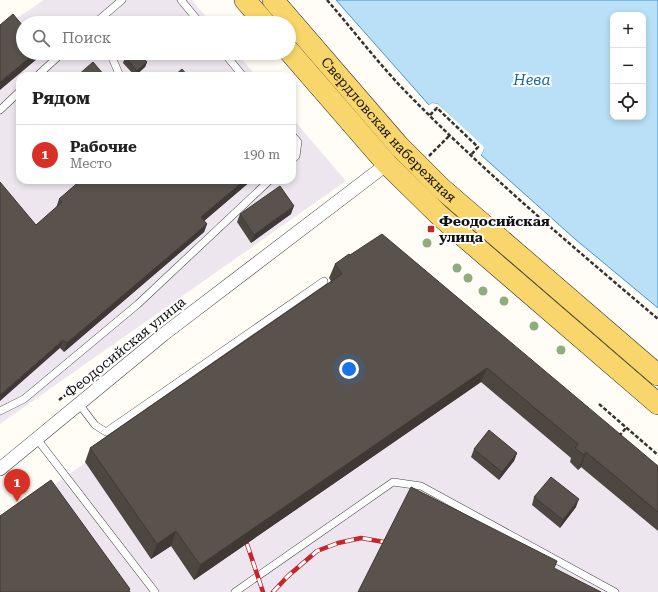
<!DOCTYPE html>
<html lang="ru">
<meta charset="utf-8">
<style>
:root{--surface:#fff;--page:#f2f2f2;--text:#222;--muted:#767676;--line:#e0e0e0;--accent:#d93025}
body{margin:0;font-family:"Roboto Serif",serif;background:var(--page);color:var(--text)}
.controls{position:absolute;right:12px;top:12px;display:grid;overflow:hidden;border-radius:8px;box-shadow:0 2px 6px #0003}
.controls button{width:36px;height:36px;display:grid;place-items:center;padding:0;border:0;border-bottom:1px solid var(--line);background:var(--surface);color:var(--text);font:20px sans-serif}
.you{position:absolute;left:349px;top:369px;width:14px;height:14px;margin:-10px;border:3px solid #fff;border-radius:50%;background:#1a73e8;box-shadow:0 0 0 6px #1a73e833}
.badge{display:grid;place-items:center;width:26px;height:26px;border-radius:50%;background:var(--accent);color:#fff;font-size:13px;font-weight:700}
.pin{position:absolute;translate:-50% -33px;filter:drop-shadow(0 1px 2px #0008)}
.pin::after{content:'';position:absolute;top:21px;width:14px;height:12px;background:inherit;clip-path:polygon(0 0,100% 0,50% 100%)}
.list{margin:0;padding:0;list-style:none}
h2{display:flex;justify-content:space-between;align-items:center;height:52px;margin:0;padding:0 16px;font-size:17px}
h2 small{font-size:13px;font-weight:400;color:var(--muted)}
.list li{display:grid;grid-template-columns:26px 1fr auto;gap:12px;align-items:center;box-sizing:border-box;height:60px;padding:0 16px;border-top:1px solid var(--line)}
.list b{display:block;font-size:15px;white-space:nowrap}
.list p{margin:0;font-size:13px;white-space:nowrap;color:var(--muted)}
.list em{font-size:13px;font-style:normal;color:var(--muted)}
.icon{flex:none;width:22px;height:22px;fill:none;stroke:currentColor;stroke-width:2;stroke-linecap:round;stroke-linejoin:round}
.map{position:relative;flex:none;width:658px;height:592px;overflow:hidden}
.search{position:absolute;background:var(--surface);box-shadow:0 2px 6px #0003;left:16px;top:16px;width:280px;height:44px;display:flex;align-items:center;gap:10px;box-sizing:border-box;padding:0 14px;border-radius:22px;color:var(--muted);font-size:15px}
.panel{position:absolute;background:var(--surface);box-shadow:0 2px 6px #0003;left:16px;top:72px;width:280px;height:112px;border-radius:12px}
.map>svg:first-child{display:block}
</style>
<div class="map">
<svg width="658" height="592" viewBox="0 0 658 592">
<rect width="100%" height="100%" fill="#fffdf5"/>
<!-- industrial -->
<path fill="#eee6ef" d="M44,0H192L211,23H23V53H237L256,76H20V180H292V118L346,181L0,424V29Z
M344,268L658,485V592H0V522L336,289L329,278Z"/>
<!-- water -->
<path fill="#b9e0f7" stroke="#3f96cf" fill-rule="evenodd" d="M336,0H658V308L575,239L481,155L484,149L438,104L432,103L429,105ZM613,15H643V117H613Z"/>
<!-- pier -->
<path fill="#fffdf5" d="M432,103L438,104L483,146L484,149L481,155L480,154L481,147L437,106L433,105L431,107L429,105Z"/>
<g fill="none" stroke-linecap="round" stroke-linejoin="round">
<!-- service casing -->
<g stroke="#444" stroke-width="8">
<path id="service" d="M181,0L200,23
M95,23L122,0
M110,53L120,76
M224,53L243,76
M37,76L62,53
M0,110L20,91
M292,135L298,142L296,156L292,160
M79,404L95,425L106,432L324,281
M0,411L24,399L138,304L270,180
M37,439L155,592
M235,592L393,482L421,486L615,592"/>
</g>
<!-- minor casing -->
<g stroke="#444" stroke-width="14">
<path id="minor" d="M0,469L164,334L387,164"/>
</g>
<!-- primary casing -->
<g stroke="#222" stroke-width="22">
<g id="primary">
<path d="M245,0L265,23"/>
<path id="s1" d="M273,0L399,146L441,188L658,375"/>
<path d="M289,51L387,164L440,216L658,404"/>
</g>
</g>
<!-- path -->
<path stroke="#333" stroke-width="2.5" stroke-dasharray="4 2" stroke-linecap="butt" d="M327,0C353,30 378,63 406,92C485,173 572,246 658,319
M430,115L437,108L478,147L471,155
M429,156L450,135
M59,400L98,370
M599,404L658,455
M619,436L626,428"/>
<!-- service -->
<use href="#service" stroke="#fff" stroke-width="7"/>
<!-- minor -->
<use href="#minor" stroke="#fff" stroke-width="13"/>
<!-- primary -->
<use href="#primary" stroke="#f9d66b" stroke-width="21"/>
<!-- rail casing -->
<g stroke="#c4262e" stroke-width="4.5">
<path id="rail" d="M247,544L263,592
M273,592L288,576L317,551L338,543L361,538L384,542"/>
</g>
<!-- rail -->
<use href="#rail" stroke="#fff" stroke-width="3" stroke-dasharray="9" stroke-linecap="butt"/>
</g>
<!-- trees -->
<g fill="#8dad7f">
<circle cx="427" cy="243" r="4.5"/>
<circle cx="457" cy="268" r="4.5"/>
<circle cx="468" cy="278" r="4.5"/>
<circle cx="483" cy="291" r="4.5"/>
<circle cx="504" cy="301" r="4.5"/>
<circle cx="534" cy="326" r="4.5"/>
<circle cx="561" cy="350" r="4.5"/>
</g>
<!-- wall -->
<path fill="#4d4742" d="M125,57L147,62L145,67L135,76L123,63Z
M81,180H252L204,221L207,224L204,232L64,352L60,348L36,225L56,208L59,199Z
M240,214H291L251,243L237,222Z
M350,255L658,466V531L581,467L578,470L570,462L571,458L481,382L194,580L171,546L151,559L85,462L90,448L331,281L329,278L335,264Z
M474,449L517,453L514,461L499,480L471,457Z
M534,497L576,507L560,528L532,505Z"/>
<!-- shaded-wall -->
<path fill="#3f3936" d="M35,53H39L37,59L0,90V82Z
M147,62L145,67L135,76L137,71Z
M245,180H252L198,226L201,217Z
M294,206L291,214L251,243L254,235Z
M207,224L204,232L64,352L67,343Z
M63,340L60,348L0,401V395Z
M487,368L481,382L194,580L200,565Z
M586,452L581,467L578,470L584,455Z
M517,453L514,461L499,480L502,472Z
M579,499L576,507L560,528L563,520Z
M176,531L171,546L151,559L157,544Z"/>
<!-- building -->
<path fill="#5a524d" stroke="#3f3936" d="M13,14L23,26V53H35L0,82V25Z
M130,53H139L147,62L137,71L125,57Z
M93,62L105,76H77Z
M182,69L188,76H174Z
M81,180H245L201,217L207,224L67,343L63,340L0,395V182L36,225L62,202L59,199Z
M280,186L294,206L254,235L240,214Z
M382,234L658,466V512L586,452L584,455L575,448L578,444L487,368L200,565L176,531L157,544L90,448L342,274L335,264L349,254L350,255Z
M489,430L517,453L502,472L474,449Z
M551,477L579,499L563,520L534,497Z
M51,480L130,589L129,590L130,592H0V516Z
M411,487L557,561L554,568L601,592H358Z"/>
<!-- markers -->
<rect fill="#c4262e" stroke="#fff" stroke-width="1.5" x="427" y="225" width="8" height="8" rx="2"/>
<g text-anchor="middle" dominant-baseline="central" stroke-width="4" stroke-linejoin="round" paint-order="stroke">
<!-- street labels -->
<g font-size="14" fill="#111" stroke="#fff">
<text stroke="none"><textPath href="#s1" startOffset="174">Свердловская набережная</textPath></text>
<text transform="translate(125 347) rotate(-39)">Феодосийская улица</text>
</g>
<!-- poi labels -->
<g font-size="14" font-weight="bold" fill="#111" stroke="#fff" text-anchor="start">
<text x="439" y="221">Феодосийская<tspan x="439" dy="16">улица</tspan></text>
</g>
<!-- water labels -->
<g font-size="15" font-style="italic" fill="#1768a6" stroke="#fff">
<text x="532" y="80">Нева</text>
</g>
</g>
</svg>
<div class="controls">
<button>+</button>
<button>−</button>
<button><svg class="icon" aria-label="locate" viewBox="0 0 24 24"><circle cx="12" cy="12" r="6"/><path d="M12 2v4M12 18v4M2 12h4M18 12h4"/></svg></button>
</div>
<div class="you"></div>
<div class="pin badge" style="left:17px;top:502px">1</div>
<div class="search"><svg class="icon" aria-label="search" viewBox="0 0 24 24"><circle cx="10" cy="10" r="6"/><path d="M15 15l6 6"/></svg>Поиск</div>
<section class="panel">
<h2>Рядом<small></small></h2>
<ul class="list">
<li><span class="badge">1</span><div><b>Рабочие</b><p>Место</p></div><em>190 m</em></li>
</ul>
</section>
</div>
